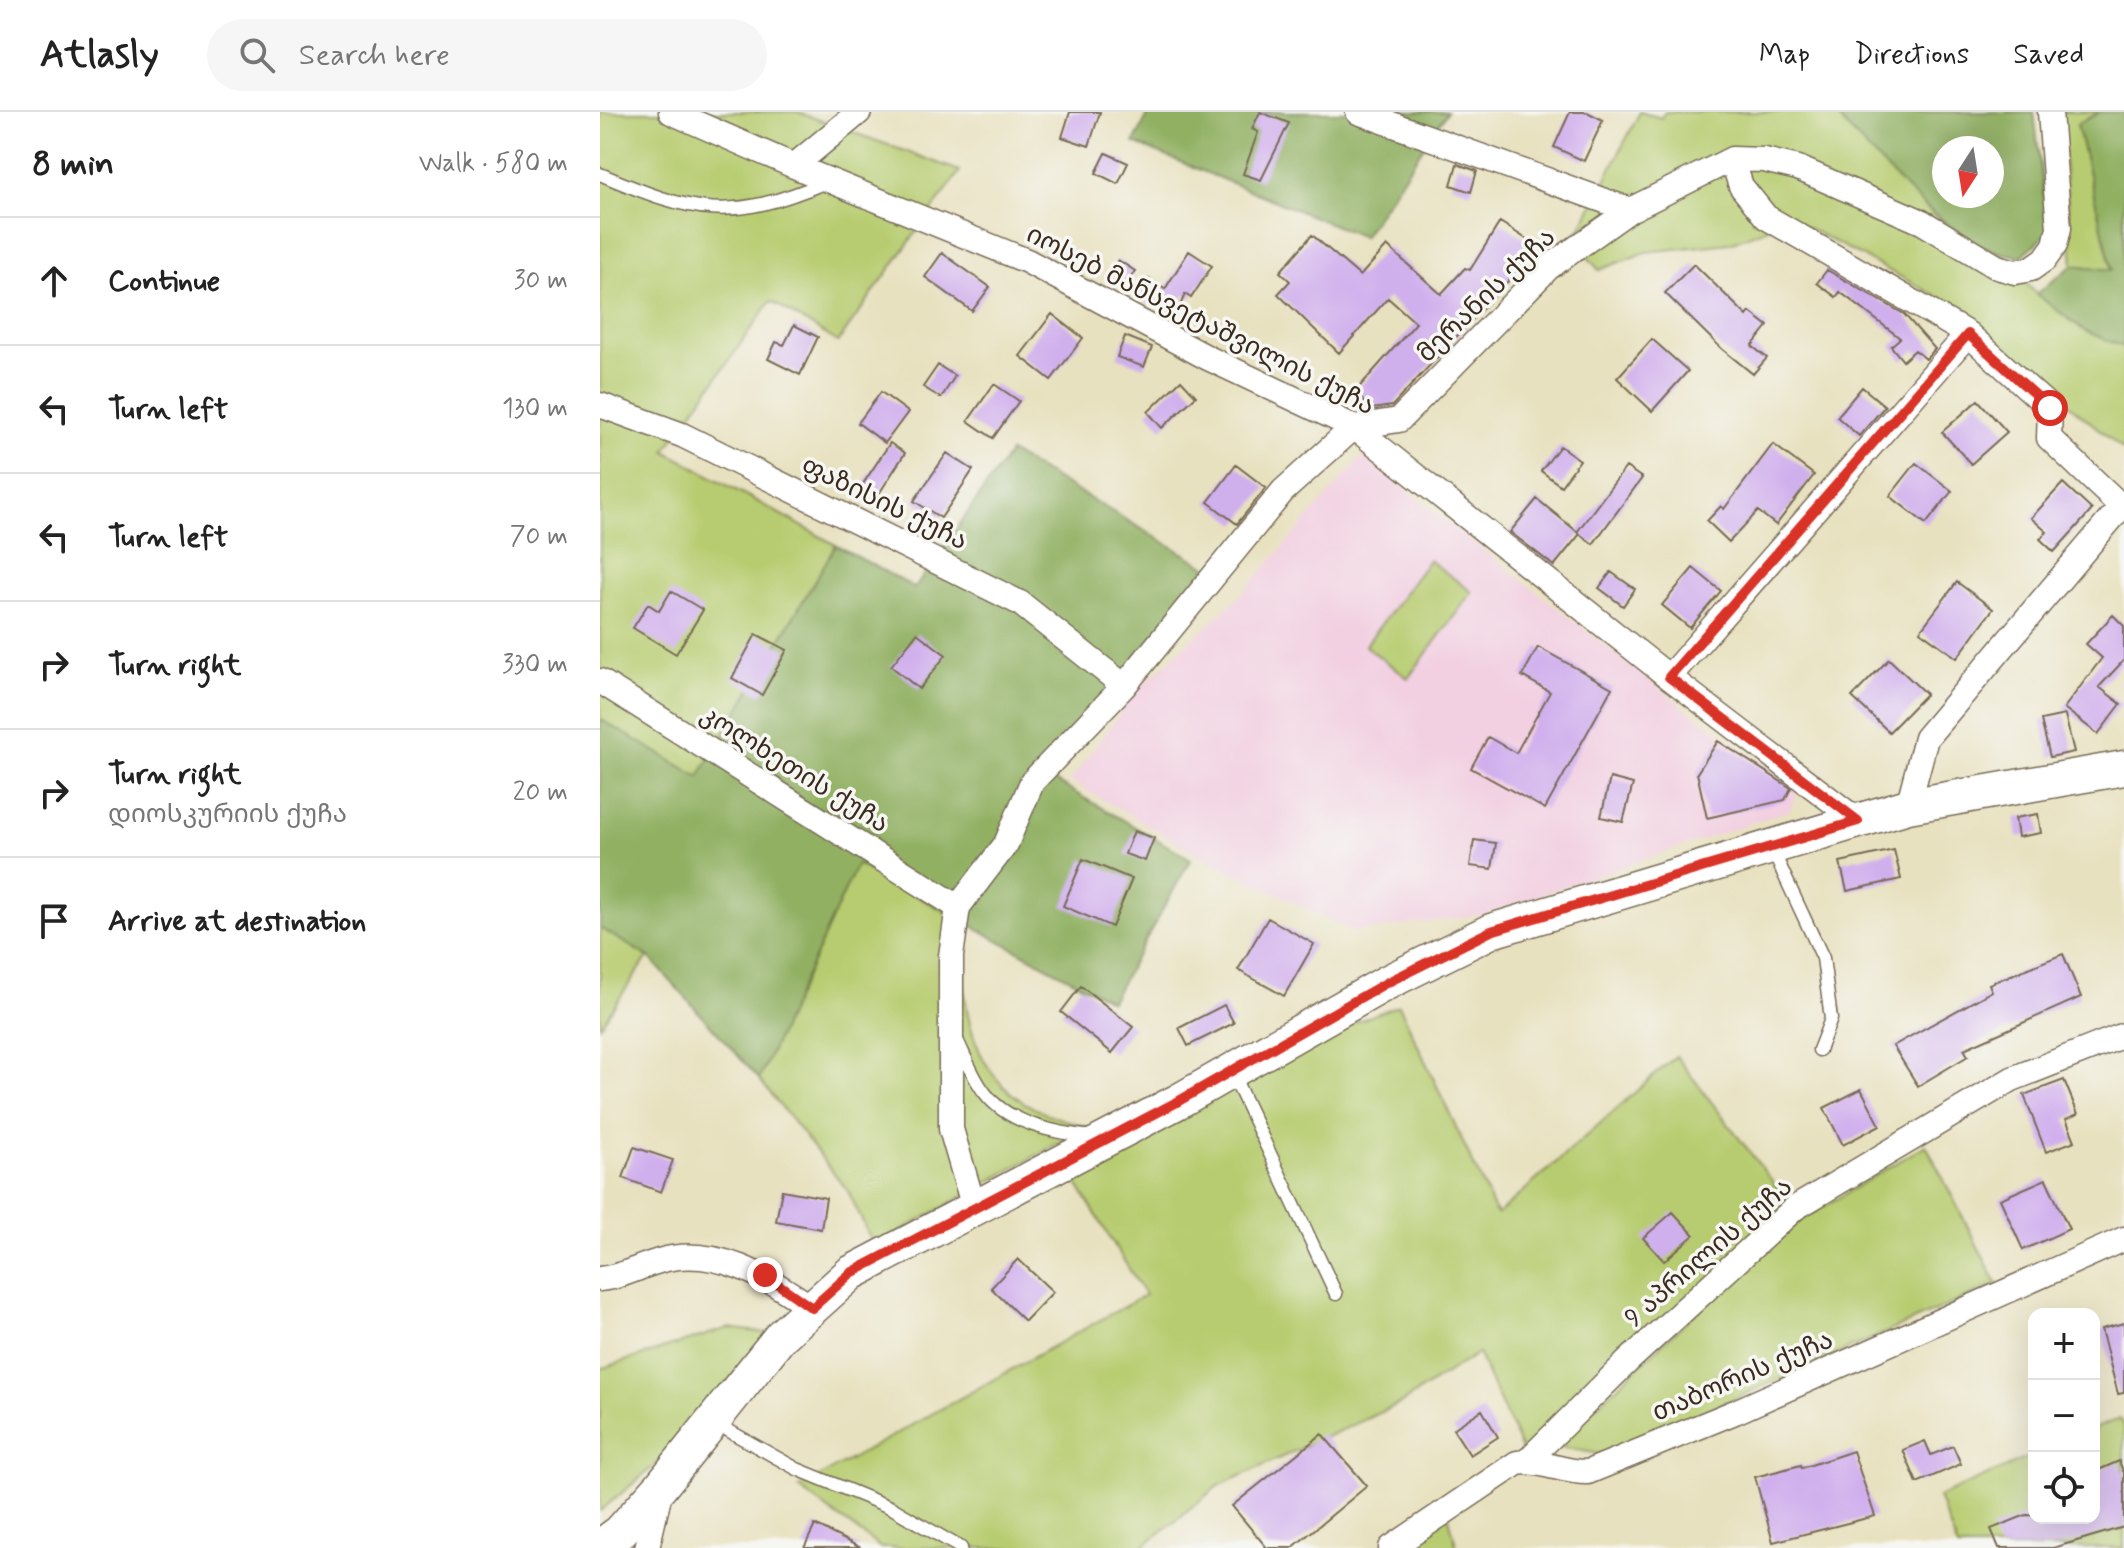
<!DOCTYPE html>
<meta charset="utf-8">
<style>
:root{--surface:#fff;--page:#f6f6f6;--text:#222;--muted:#767676;--line:#e0e0e0}
body{margin:0;font-family:Mynerve,"Noto Sans Georgian",sans-serif;background:var(--page);color:var(--text)}
.controls{position:absolute;right:24px;bottom:24px;display:grid;overflow:hidden;border-radius:16px;box-shadow:0 8px 32px #0002}
.controls button{width:72px;height:72px;display:grid;place-items:center;padding:0;border:0;border-bottom:2px solid var(--line);background:var(--surface);color:var(--text);font:40px sans-serif}
.compass{position:absolute;left:1332px;top:24px;width:72px;height:72px;border-radius:50%;background:var(--surface);box-shadow:0 8px 32px #0002;rotate:192deg}
.stop{position:absolute;width:24px;height:24px;margin:-18px;border:6px solid #d93025;border-radius:50%;background:#fff}
.stop.end{background:#d93025;border-color:#fff;box-shadow:0 2px 8px #0008}
.list{margin:0;padding:0;list-style:none}
h2{display:flex;justify-content:space-between;align-items:center;height:104px;margin:0;padding:0 32px;font-size:34px}
h2 small{font-size:26px;font-weight:400;color:var(--muted)}
.list li{display:grid;grid-template-columns:52px 1fr auto;gap:24px;align-items:center;box-sizing:border-box;height:128px;padding:0 32px;border-top:2px solid var(--line)}
.list b{display:block;font-size:30px;white-space:nowrap}
.list p{margin:0;font-size:26px;white-space:nowrap;color:var(--muted)}
.list em{font-size:26px;font-style:normal;color:var(--muted)}
.icon{flex:none;width:44px;height:44px;fill:none;stroke:currentColor;stroke-width:2;stroke-linecap:round;stroke-linejoin:round}
.map{position:relative;flex:none;width:1524px;height:1436px;overflow:hidden}
header{display:flex;align-items:center;gap:48px;box-sizing:border-box;height:112px;padding:0 40px;background:var(--surface);border-bottom:2px solid var(--line)}
header strong{font-size:38px}
nav{display:flex;gap:44px;margin-inline-start:auto;font-size:28px}
.search{width:560px;height:72px;background:var(--page);display:flex;align-items:center;gap:20px;box-sizing:border-box;padding:0 28px;border-radius:44px;color:var(--muted);font-size:30px}
main{display:flex}
aside{flex:1;background:var(--surface)}
.map>svg:first-child{display:block}
</style>
<header>
<strong>Atlasly</strong>
<div class="search"><svg class="icon" aria-label="search" viewBox="0 0 24 24"><circle cx="10" cy="10" r="6"/><path d="M15 15l6 6"/></svg>Search here</div>
<nav><a>Map</a><a>Directions</a><a>Saved</a></nav>
</header>
<main>
<aside>
<h2>8 min<small>Walk · 580 m</small></h2>
<ul class="list">
<li><svg class="icon" aria-label="ahead" viewBox="0 0 24 24"><path d="M12 20V5M6 11l6-6 6 6"/></svg><div><b>Continue</b></div><em>30 m</em></li>
<li><svg class="icon" aria-label="left" viewBox="0 0 24 24"><path d="M17 20v-9H6M10 6l-5 5 5 5"/></svg><div><b>Turn left</b></div><em>130 m</em></li>
<li><svg class="icon" aria-label="left" viewBox="0 0 24 24"><path d="M17 20v-9H6M10 6l-5 5 5 5"/></svg><div><b>Turn left</b></div><em>70 m</em></li>
<li><svg class="icon" aria-label="right" viewBox="0 0 24 24"><path d="M7 20v-9h11M14 6l5 5-5 5"/></svg><div><b>Turn right</b></div><em>330 m</em></li>
<li><svg class="icon" aria-label="right" viewBox="0 0 24 24"><path d="M7 20v-9h11M14 6l5 5-5 5"/></svg><div><b>Turn right</b><p>დიოსკურიის ქუჩა</p></div><em>20 m</em></li>
<li><svg class="icon" aria-label="arrive" viewBox="0 0 24 24"><path d="M6 21V4h12l-3 4 3 4H6"/></svg><div><b>Arrive at destination</b></div></li>
</ul>
</aside>
<div class="map">
<svg width="1524" height="1436" viewBox="0 0 1524 1436">
<rect width="100%" height="100%" fill="#f6f6f2"/>
<filter id="ink" filterUnits="userSpaceOnUse"><feTurbulence type="fractalNoise" baseFrequency=".0125" numOctaves="2"/><feDisplacementMap in="SourceGraphic" scale="16" xChannelSelector="R" yChannelSelector="G"/><feConvolveMatrix kernelMatrix="1 2 1 2 8 2 1 2 1" color-interpolation-filters="sRGB"/></filter>
<filter id="wash" filterUnits="userSpaceOnUse"><feTurbulence type="fractalNoise" baseFrequency=".006" numOctaves="4" result="noise"/><feDisplacementMap in="SourceGraphic" scale="32" xChannelSelector="R" yChannelSelector="G"/><feGaussianBlur stdDeviation="1.8" result="paint"/><feColorMatrix in="noise" values="0 0 0 0 0 0 0 0 0 0 0 0 0 0 0 0 0 1.4 0 .05"/><feComposite in="paint" operator="in"/></filter>
<g filter="url(#wash)">
<rect width="100%" height="100%" fill="#e8e1bf"/>
<!-- built -->
<path fill="#f2cfe1" d="M763,344L1090,600L1199,678L1190,698L881,803L754,820L609,748L470,669L537,578L638,486Z"/>
<!-- green -->
<path fill="#b7cc70" stroke="#797b47" stroke-width="2" d="M0,0H197L360,59L238,230L171,189L65,339L236,433L99,665L0,607Z
M1040,0L1061,6L1065,0H1233L1335,105L1403,144L1436,182L1485,219L1524,235V338L1341,186L1191,107L1130,131L1046,140L999,158L974,129Z
M1460,0H1500L1477,12L1512,158L1473,153Z
M829,448L872,480L808,566L765,534Z
M257,752L366,810C358,878 365,962 434,996C450,1005 470,1009 487,1015L274,1134L248,1079L159,967Z
M0,816L48,845L0,914Z
M799,893L897,1103L1076,944L1188,1090L927,1349L878,1241L801,1291L618,1374L541,1436H281L199,1376L545,1183L463,1049L631,959Z
M1326,1033L1397,1172L1006,1343L954,1334L1180,1121Z
M128,1216L167,1221L72,1339L0,1399V1257Z
M1520,1306L1524,1315V1436H1358L1338,1385L1434,1343V1406H1494V1317Z
M847,1398L857,1436H791Z"/>
<!-- forest -->
<path fill="#91b062" stroke="#666d40" stroke-width="2" fill-rule="evenodd" d="M549,0H847L763,125L534,31Z
M1233,0H1434L1448,120L1422,144C1356,142 1277,46 1233,0ZM1344,36H1392V84H1344Z
M1500,0H1524V235L1485,219L1436,182L1473,153L1512,158L1477,12Z
M410,340L607,455L446,664L591,747L511,889L257,752L159,967L49,845L0,816V607L99,665L236,433L315,476Z"/>
<g id="blocks">
<!-- building -->
<path fill="#d0afed" d="M470,0H500L489,34L462,25Z
M660,0L689,11L661,68L643,62L658,20L652,17Z
M970,0H987L1003,8L984,49L954,35Z
M506,41L528,51L518,72L496,61Z
M857,52L877,59L871,80L851,73Z
M900,110L934,132L913,164L792,294L772,297L754,281L816,211L788,186L739,241L678,182L690,169L680,160L712,123L760,164L787,134L841,182L865,156L870,158Z
M589,139L612,154L591,186L585,182L576,203L540,188L549,167L565,177Z
M342,141L390,175L372,199L325,165Z
M518,148L535,159L522,176L506,166Z
M1094,152L1147,204L1150,200L1168,214L1152,234L1167,246L1153,262L1122,237L1065,181Z
M1227,158L1304,202L1335,237L1326,247L1315,238L1303,249L1291,234L1300,226L1240,180L1236,185L1217,171Z
M452,202L483,226L451,268L420,244Z
M194,213L218,225L200,263L168,247L176,230L184,233Z
M525,224L552,235L544,255L517,245Z
M1052,227L1088,259L1052,299L1017,266Z
M338,253L355,264L341,286L323,275Z
M581,268L596,284L562,316L548,300Z
M394,272L419,289L393,326L368,309Z
M1262,275L1285,294L1259,324L1237,305Z
M281,280L308,300L285,331L258,311Z
M1378,288L1407,320L1371,352L1342,320Z
M290,331L305,341L277,385L261,375Z
M1173,332L1214,363L1176,413L1158,399L1129,430L1107,409L1121,394L1124,397Z
M960,334L980,348L961,374L941,359Z
M347,341L373,358L341,406L314,389Z
M1316,351L1352,379L1326,412L1290,384Z
M636,353L666,376L637,412L608,390Z
M1026,355L1042,366L993,432L977,420Z
M1463,371L1492,398L1454,440L1440,427L1447,420L1431,406Z
M937,387L980,422L954,454L910,420Z
M1093,456L1121,479L1090,516L1062,493Z
M1011,460L1035,477L1023,494L999,476Z
M1357,470L1393,497L1357,546L1320,519Z
M71,479L103,498L76,542L33,516L48,492L59,499Z
M1513,503L1524,514V548L1499,575L1521,592L1498,622L1464,596L1502,546L1486,532Z
M317,521L346,543L319,577L291,554Z
M156,522L187,538L162,583L132,566Z
M938,535L1012,576L945,697L871,656L888,625L916,641L950,580L922,564Z
M1289,547L1326,582L1289,620L1252,585Z
M1465,603L1474,640L1450,645L1441,608Z
M1118,629L1191,676L1185,688L1107,706L1097,661Z
M1010,666L1033,672L1023,710L1001,705Z
M1438,702L1441,721L1418,725L1415,706Z
M534,719L554,726L545,749L525,742Z
M874,728L896,731L892,757L870,754Z
M1294,738L1301,767L1247,779L1240,750Z
M483,747L532,767L512,815L463,794Z
M668,806L714,832L684,884L638,858Z
M1463,842L1481,885L1364,937L1368,944L1318,974L1293,934L1392,879L1389,872Z
M481,874L533,915L512,941L461,900Z
M624,893L634,911L588,934L579,916Z
M1464,968L1478,1002L1466,1007L1475,1029L1446,1040L1424,983Z
M1261,977L1280,1013L1243,1033L1224,996Z
M34,1035L73,1048L61,1080L23,1066Z
M1446,1067L1469,1117L1423,1138L1400,1087Z
M182,1078L226,1086L221,1117L176,1109Z
M1073,1100L1094,1123L1064,1149L1043,1126Z
M418,1147L453,1180L425,1209L391,1176Z
M1524,1211V1281L1518,1282L1501,1217Z
M882,1298L898,1325L870,1343L853,1317Z
M722,1322L767,1374L692,1436H667L632,1394Z
M1325,1329L1331,1343L1353,1334L1361,1352L1317,1371L1303,1338Z
M1253,1339L1275,1404L1173,1430L1155,1365L1201,1353L1202,1356Z
M1519,1349L1524,1361V1415L1453,1436H1399L1391,1417L1426,1403L1494,1406V1360Z
M215,1413L261,1436H204Z"/>
</g>
</g>
<g filter="url(#ink)">
<use href="#blocks" fill-opacity="0" stroke="#786a56" stroke-width="2"/>
<g fill="none" stroke-linecap="round" stroke-linejoin="round">
<!-- service casing -->
<g stroke="#786a56" stroke-width="15">
<path id="service" d="M0,62C94,102 130,111 226,70
M1172,737L1223,846L1231,907L1219,938
M356,926C365,944 373,966 385,981C408,1012 456,1021 492,1025
M632,961L736,1182
M115,1311L197,1357L292,1396L361,1436"/>
</g>
<!-- minor casing -->
<g stroke="#786a56" stroke-width="27">
<path id="minor" d="M71,0L194,54L427,149L608,246L754,315L1069,565L1258,709
M758,0L1030,98
M1132,47L1141,74L1166,105L1368,222L1450,296L1449,326L1524,397
M194,54L259,0
M0,293L82,323L420,491L524,574
M1069,565L1368,222
M0,569L358,795
M1308,694L1326,626L1521,395
M374,1096L351,1017V844L358,795L406,732L432,670L524,574L683,379L754,315L799,308L948,156L1030,98L1132,47L1164,48L1198,56L1322,110L1397,155L1415,160L1431,157L1445,147L1455,133L1459,116L1450,0
M0,1167C22,1165 38,1155 59,1149C114,1132 169,1166 212,1196
M927,1349L1028,1249L1195,1096L1412,967L1524,923
M47,1436L61,1376
M791,1436L917,1351C940,1347 964,1361 988,1360L1135,1300L1524,1127"/>
</g>
<!-- secondary casing -->
<g stroke="#786a56" stroke-width="37">
<path id="secondary" d="M0,1435L20,1420L61,1374L181,1224L251,1161L577,990L786,871L891,819L1308,694L1524,656"/>
</g>
<!-- service -->
<use href="#service" stroke="#fff" stroke-width="12"/>
<!-- minor -->
<use href="#minor" stroke="#fff" stroke-width="24"/>
<!-- secondary -->
<use href="#secondary" stroke="#fff" stroke-width="34"/>
</g>
</g>
<g fill="none" stroke-linecap="round" stroke-linejoin="round" filter="url(#ink)">
<!-- route -->
<path stroke="#d93025" stroke-width="10" d="M165,1163L212,1196L251,1161L577,990L786,871L891,819L1258,709L1069,565L1368,222L1450,296"/>
</g>
<g text-anchor="middle" dominant-baseline="central" stroke-width="7" stroke-linejoin="round" paint-order="stroke">
<!-- street labels -->
<g font-size="26" fill="#3b2a1e" stroke="#f6f6f2">
<text transform="translate(887 184) rotate(-44)">მერანის ქუჩა</text>
<text transform="translate(600 209) rotate(27)">იოსებ მანსვეტაშვილის ქუჩა</text>
<text transform="translate(284 392) rotate(26)">ფაზისის ქუჩა</text>
<text transform="translate(194 658) rotate(32)">კოლხეთის ქუჩა</text>
<text transform="translate(1109 1141) rotate(-41)">9 აპრილის ქუჩა</text>
<text transform="translate(1143 1265) rotate(-23)">თაბორის ქუჩა</text>
</g>
</g>
</svg>
<div class="controls">
<button>+</button>
<button>−</button>
<button><svg class="icon" aria-label="locate" viewBox="0 0 24 24"><circle cx="12" cy="12" r="6"/><path d="M12 2v4M12 18v4M2 12h4M18 12h4"/></svg></button>
</div>
<svg class="compass" viewBox="-18 -18 36 36"><path d="M0-13l5 13h-10z" fill="#e53935"/><path d="M0 13l5-13h-10z" fill="#767676"/></svg>
<div class="stop" style="left:1450px;top:296px"></div>
<div class="stop end" style="left:165px;top:1163px"></div>
</div>
</main>
